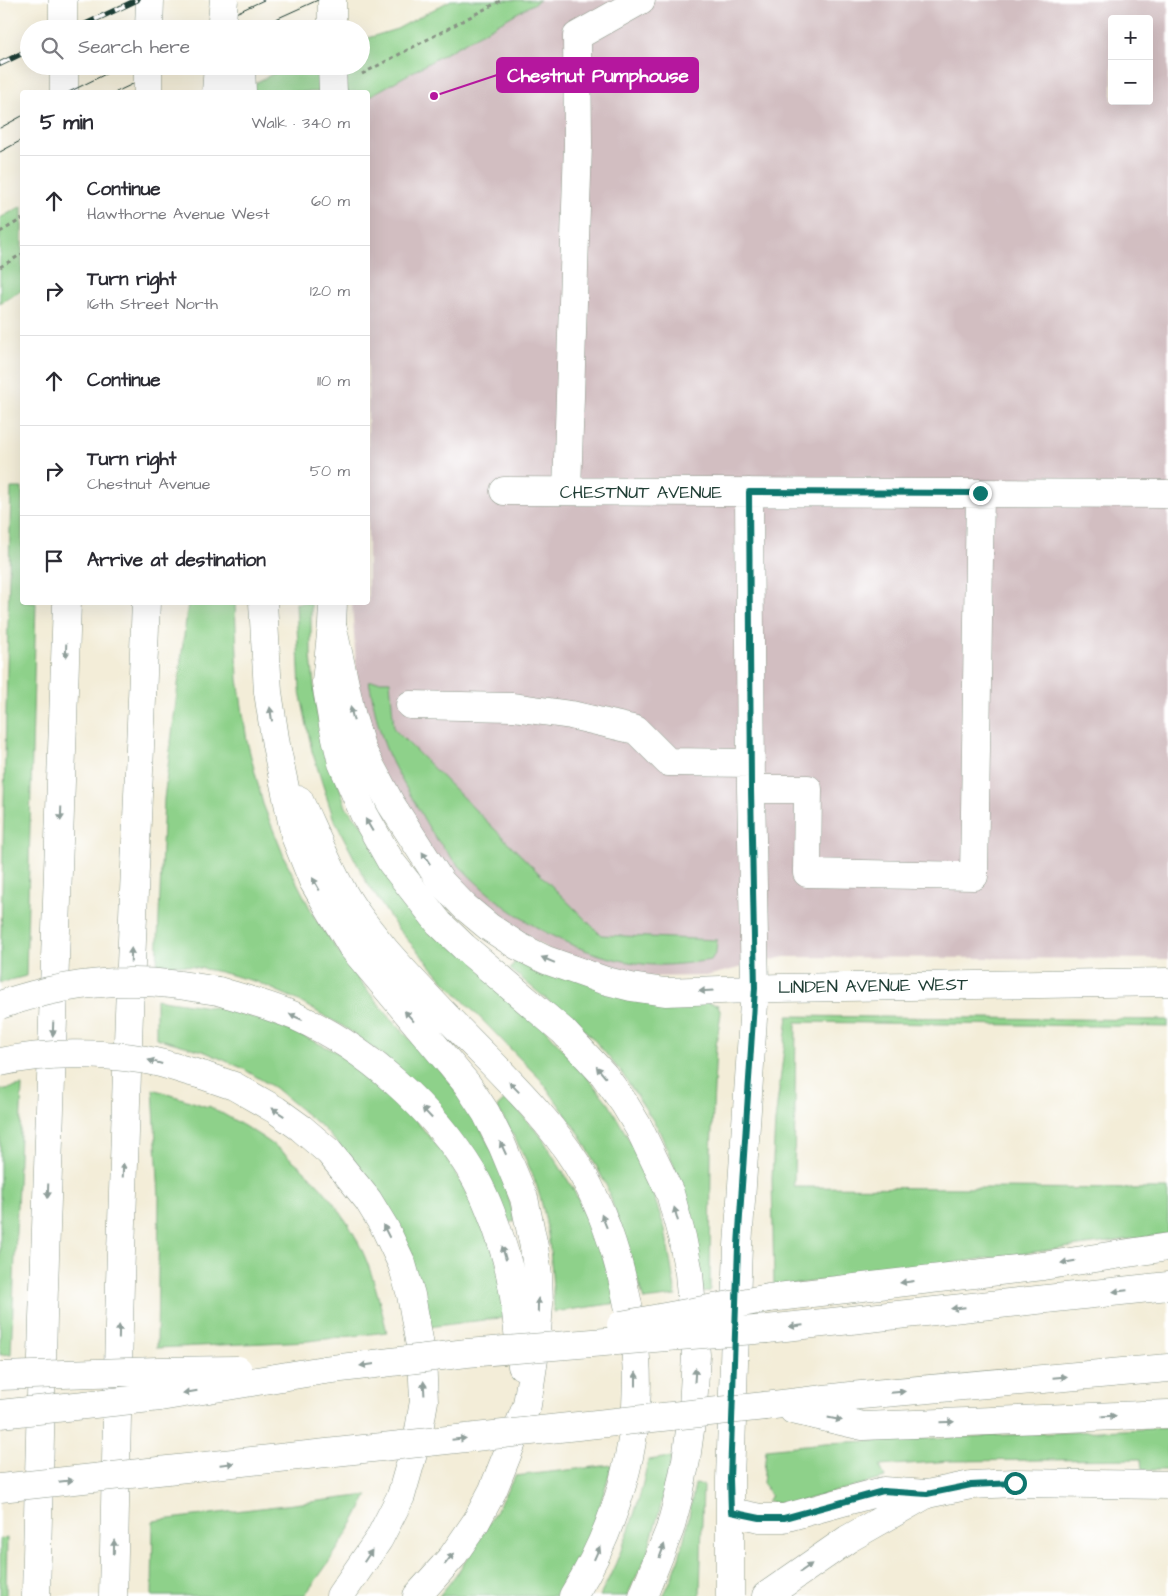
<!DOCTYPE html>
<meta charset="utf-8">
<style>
:root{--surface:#fff;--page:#f2f2f3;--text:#2b2b33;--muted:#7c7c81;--line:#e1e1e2}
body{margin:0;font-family:"Architects Daughter",sans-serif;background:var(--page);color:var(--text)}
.controls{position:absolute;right:15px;top:15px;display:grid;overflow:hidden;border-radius:5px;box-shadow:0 5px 20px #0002}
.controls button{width:45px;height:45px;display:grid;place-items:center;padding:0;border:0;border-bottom:1px solid var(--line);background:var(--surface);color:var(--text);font:25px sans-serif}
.stop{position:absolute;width:15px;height:15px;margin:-11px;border:4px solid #0f766e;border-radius:50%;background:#fff}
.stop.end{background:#0f766e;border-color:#fff;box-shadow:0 1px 5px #0008}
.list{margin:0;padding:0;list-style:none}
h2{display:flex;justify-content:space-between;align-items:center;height:65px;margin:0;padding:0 20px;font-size:21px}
h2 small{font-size:16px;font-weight:400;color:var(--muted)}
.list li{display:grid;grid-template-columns:32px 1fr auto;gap:15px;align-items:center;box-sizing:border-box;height:90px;padding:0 20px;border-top:1px solid var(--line)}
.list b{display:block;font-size:19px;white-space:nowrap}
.list p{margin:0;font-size:16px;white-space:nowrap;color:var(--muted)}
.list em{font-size:16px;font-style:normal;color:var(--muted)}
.icon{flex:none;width:28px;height:28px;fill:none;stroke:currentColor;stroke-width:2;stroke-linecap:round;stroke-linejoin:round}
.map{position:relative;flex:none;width:1168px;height:1596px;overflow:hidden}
.search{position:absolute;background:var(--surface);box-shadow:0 5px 20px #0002;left:20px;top:20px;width:350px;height:55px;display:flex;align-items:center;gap:12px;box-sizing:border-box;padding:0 18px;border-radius:28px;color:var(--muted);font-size:19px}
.panel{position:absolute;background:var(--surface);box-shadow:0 5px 20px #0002;left:20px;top:90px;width:350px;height:515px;border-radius:5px}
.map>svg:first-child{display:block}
</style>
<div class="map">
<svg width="1168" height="1596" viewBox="0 0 1168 1596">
<rect width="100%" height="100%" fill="#fff"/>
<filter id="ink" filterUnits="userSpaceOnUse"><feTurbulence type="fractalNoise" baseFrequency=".02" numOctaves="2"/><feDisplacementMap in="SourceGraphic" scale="10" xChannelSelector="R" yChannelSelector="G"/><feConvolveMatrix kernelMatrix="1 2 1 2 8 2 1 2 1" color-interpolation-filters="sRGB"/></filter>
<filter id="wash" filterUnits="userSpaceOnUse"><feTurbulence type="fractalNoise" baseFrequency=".0096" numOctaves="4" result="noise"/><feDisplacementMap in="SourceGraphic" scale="20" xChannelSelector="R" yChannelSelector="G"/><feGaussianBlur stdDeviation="1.12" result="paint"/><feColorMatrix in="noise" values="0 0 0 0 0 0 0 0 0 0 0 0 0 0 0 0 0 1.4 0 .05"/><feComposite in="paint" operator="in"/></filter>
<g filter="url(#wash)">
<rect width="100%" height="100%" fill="#f3edd8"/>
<!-- industrial -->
<path fill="#d2bec1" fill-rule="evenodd" d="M540,0H1168V959L784,957L706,976L637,977L562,957L517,931L474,902L425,857L360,729L352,603L368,602V97ZM1112,19H1149V101H1112Z"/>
<!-- green -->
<path fill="#8ed18a" stroke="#56875f" d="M451,0H540L368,97V92H238L288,66H361V40L397,29Z
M22,206V290L0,303V218Z
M11,488H22V602L36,603L26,976L0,983Z
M188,603H235L238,679L247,741L263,804L285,859L315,918L358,979L392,1020L447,1078L480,1127L501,1169L515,1221L508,1223L384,1056L344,1027L293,998L257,982L220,972L189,966L157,963L164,799Z
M296,603H311V656L317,714L346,807L578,1066L609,1104L634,1148L651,1188L665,1229L676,1296L644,1300L607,1187L581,1136L541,1080L444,981L398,929L367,883L333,817L312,751L300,691Z
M369,681H390L394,729L601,935L717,940L716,952L711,960C689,963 666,967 643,964C562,955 483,901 435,837C427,826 421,813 414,801C402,781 389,760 382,737C376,719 373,700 369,681Z
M516,960L718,1005L721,1013L716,1046L711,1151L710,1291L703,1293L690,1217L673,1163L658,1128L621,1072L590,1035L510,969Z
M156,999L216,1008L217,1007L259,1019L294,1032L339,1053L376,1082L408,1111L445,1155L470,1198L497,1260L508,1317L428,1327L382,1200L359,1167L324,1129L275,1088L242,1068L203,1051L156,1038Z
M788,1016L1168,1020V1027L796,1022L794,1187L1168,1189V1234L774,1287L772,1178L775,1122Z
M22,1086L11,1354L0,1355V1090Z
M153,1089L208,1107L209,1106C237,1122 266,1137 290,1158C323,1184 352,1223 367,1262C376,1285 381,1308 387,1332L308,1341L157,1348L159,1198Z
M507,1098L541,1136L572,1187L596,1234L618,1303L554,1312C552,1273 551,1234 540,1197C532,1166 513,1135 497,1107Z
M1168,1428V1470H1142L1141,1459L950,1461L880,1466L885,1478L786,1505L767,1501L771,1496L763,1483L766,1449L825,1443Z
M672,1457L660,1509L646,1557L627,1596H600C622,1554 639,1507 648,1460Z
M612,1465L592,1532L570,1574L555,1596H439C470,1560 492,1518 515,1476Z
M695,1484L703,1485L700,1596H663C682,1562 688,1521 695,1484Z
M368,1495C350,1531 329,1564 304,1596H152L153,1521Z
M7,1538L6,1596H0V1539Z"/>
</g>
<g filter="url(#ink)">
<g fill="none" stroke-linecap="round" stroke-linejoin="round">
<!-- minor casing -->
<g stroke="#899586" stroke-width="29">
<path id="minor" d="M504,491L1168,494
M567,491L578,144L577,36L641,0
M333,629L352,717L362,750L391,804L441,882L465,907L489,927L518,946L546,960L603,980L631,987L665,992L780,988L1168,982
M410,705L513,707L571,715L636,730L668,762L751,763
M751,789H808L807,873L974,876L980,493
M731,1512L760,1518H784L883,1491L927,1494L971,1485L1015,1483L1168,1485
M730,1596V1479L738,1246L755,988L751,789L749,492
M766,1596L848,1539L927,1494"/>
</g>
<!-- major casing -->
<g stroke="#899586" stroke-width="29">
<path id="major" d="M332,0V29
M333,602L332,625L326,682L333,725L342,763L364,814L391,862L439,923L464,947L563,1031L604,1075L624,1103L639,1128L670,1193L682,1237L689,1273L696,1355L693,1408L686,1460L678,1499L670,1529L643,1596"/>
</g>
<!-- highway casing -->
<g stroke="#899586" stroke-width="29">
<path id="highway" d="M63,0V29
M149,29L150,0
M64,66V92
M241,66L242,92
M216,92L218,66
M263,602L268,692L276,745L295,836L313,881L352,947L467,1084L486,1113L502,1145L524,1198L534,1247L538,1275L539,1304L536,1346L527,1405L493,1490L476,1522L452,1557L417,1596
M299,800C312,828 324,856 338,883C350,907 369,930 386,951C419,989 454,1025 490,1061C521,1093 552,1125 576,1163C597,1197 611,1235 621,1274C628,1302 634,1330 636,1359C642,1440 616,1528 573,1596
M218,991C245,999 272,1006 297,1017C367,1049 433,1108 473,1174C487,1198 497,1227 505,1254C516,1291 517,1329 522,1366
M202,1075L234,1086L276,1110L301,1128L329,1152L368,1200L385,1228L402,1264L411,1295L422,1357L424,1401L418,1436L401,1496L379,1539L340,1596
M769,1298L1043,1266L1168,1247
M767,1329L1168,1286
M765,1406L850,1396L1168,1368
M793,1410L863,1426L1168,1414
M36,1596L43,1318L67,602
M113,1596L120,1282L129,1013L146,602"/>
</g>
<!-- path -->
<path stroke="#899586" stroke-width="3" stroke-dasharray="4 4" stroke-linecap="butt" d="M362,74L502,0
M0,232L22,219
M0,267L22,254"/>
<!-- minor -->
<use href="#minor" stroke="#fff" stroke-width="28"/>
<!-- major -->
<use href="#major" stroke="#fff" stroke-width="28"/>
<!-- highway -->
<use href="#highway" stroke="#fff" stroke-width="28"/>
<!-- tram -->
<path stroke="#1f3d34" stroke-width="1" d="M201,29L264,0
M254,29L318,0
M69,92L122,66
M116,92L171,66
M0,128L22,116
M0,152L22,140"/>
<!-- rail casing -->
<g stroke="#1f3d34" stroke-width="5.5">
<path id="rail" d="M75,29L137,0
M0,64L29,50"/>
</g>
<!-- rail -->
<use href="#rail" stroke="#fff" stroke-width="4" stroke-dasharray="11" stroke-linecap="butt"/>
<!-- major-bridge casing -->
<g stroke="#899586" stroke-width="29" stroke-linecap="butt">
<path id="major-bridge" d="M332,66L333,92"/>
</g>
<!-- highway-bridge casing -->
<g stroke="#899586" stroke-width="29" stroke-linecap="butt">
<path id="highway-bridge" d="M221,29L224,0
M148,92V66
M0,1005C40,991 85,982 127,982C158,981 188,986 218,991
M0,1062C46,1052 99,1052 146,1060C164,1063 183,1070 202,1075
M621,1325L769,1298
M0,1376L158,1371L238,1370
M0,1414L160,1397L324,1370L467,1353L767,1329
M0,1488L765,1406"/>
</g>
<!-- major-bridge -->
<use href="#major-bridge" stroke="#fff" stroke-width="28"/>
<!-- highway-bridge -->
<use href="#highway-bridge" stroke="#fff" stroke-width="28"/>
</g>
<!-- one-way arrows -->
<defs><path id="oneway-solid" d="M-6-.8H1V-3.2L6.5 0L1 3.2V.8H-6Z" transform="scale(1.25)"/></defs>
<g fill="#8f9e9a">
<use href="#oneway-solid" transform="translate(66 651) rotate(92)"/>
<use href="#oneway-solid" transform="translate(271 714) rotate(-98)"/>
<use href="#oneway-solid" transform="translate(352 714) rotate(-103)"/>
<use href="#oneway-solid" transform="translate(61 814) rotate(92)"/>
<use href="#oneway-solid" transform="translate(369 825) rotate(-120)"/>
<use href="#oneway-solid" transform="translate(426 858) rotate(-123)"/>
<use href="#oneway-solid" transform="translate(316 884) rotate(-119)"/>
<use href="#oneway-solid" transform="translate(131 955) rotate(-88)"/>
<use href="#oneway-solid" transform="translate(548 960) rotate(-157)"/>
<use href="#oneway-solid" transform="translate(706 991) rotate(177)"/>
<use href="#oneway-solid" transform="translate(409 1016) rotate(-131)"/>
<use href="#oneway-solid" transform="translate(296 1017) rotate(-156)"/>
<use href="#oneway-solid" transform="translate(53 1029) rotate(92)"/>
<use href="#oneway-solid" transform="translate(155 1062) rotate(-164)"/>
<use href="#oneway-solid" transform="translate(601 1072) rotate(-130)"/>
<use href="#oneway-solid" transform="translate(514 1087) rotate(-134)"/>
<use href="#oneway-solid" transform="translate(278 1112) rotate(-147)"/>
<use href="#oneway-solid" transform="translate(427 1113) rotate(-133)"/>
<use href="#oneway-solid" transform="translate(503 1148) rotate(-115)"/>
<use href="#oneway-solid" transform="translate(123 1170) rotate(-88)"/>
<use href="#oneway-solid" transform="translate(48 1191) rotate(92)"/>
<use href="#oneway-solid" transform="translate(676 1214) rotate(-105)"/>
<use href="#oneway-solid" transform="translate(604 1221) rotate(-112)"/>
<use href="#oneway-solid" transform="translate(386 1231) rotate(-117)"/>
<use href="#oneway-solid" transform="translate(504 1253) rotate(-106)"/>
<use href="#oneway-solid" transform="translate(1068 1262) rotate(171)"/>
<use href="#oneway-solid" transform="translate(907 1282) rotate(173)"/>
<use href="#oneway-solid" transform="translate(1120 1291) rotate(174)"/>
<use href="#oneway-solid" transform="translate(538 1305) rotate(-89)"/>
<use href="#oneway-solid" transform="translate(958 1308) rotate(174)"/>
<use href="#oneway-solid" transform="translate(796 1326) rotate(174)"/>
<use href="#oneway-solid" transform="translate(119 1332) rotate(-89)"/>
<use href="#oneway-solid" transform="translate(367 1365) rotate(173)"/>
<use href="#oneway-solid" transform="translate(695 1375) rotate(-86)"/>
<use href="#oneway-solid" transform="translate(1060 1377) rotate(-5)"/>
<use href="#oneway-solid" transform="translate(636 1379) rotate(-90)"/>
<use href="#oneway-solid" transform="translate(424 1388) rotate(-93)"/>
<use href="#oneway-solid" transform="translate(190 1392) rotate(171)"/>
<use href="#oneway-solid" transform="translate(898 1392) rotate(-5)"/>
<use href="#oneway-solid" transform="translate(1109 1416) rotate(-2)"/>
<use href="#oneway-solid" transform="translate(835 1419) rotate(12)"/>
<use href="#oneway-solid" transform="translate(947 1422) rotate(-2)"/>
<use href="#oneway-solid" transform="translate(459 1439) rotate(-6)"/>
<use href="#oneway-solid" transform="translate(227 1464) rotate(-6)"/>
<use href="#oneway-solid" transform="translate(66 1481) rotate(-6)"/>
<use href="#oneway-solid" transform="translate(114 1547) rotate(-89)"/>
<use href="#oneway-solid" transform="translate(662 1551) rotate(-70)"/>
<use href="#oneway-solid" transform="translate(597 1553) rotate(-66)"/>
<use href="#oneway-solid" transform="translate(368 1556) rotate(-56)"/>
<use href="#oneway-solid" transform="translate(449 1559) rotate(-52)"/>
<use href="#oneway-solid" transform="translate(806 1568) rotate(-35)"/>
</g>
</g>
<g fill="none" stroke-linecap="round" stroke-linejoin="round" filter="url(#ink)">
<!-- route -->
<path stroke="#0f766e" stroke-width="6" d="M980,493L749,492L751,789L755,988L738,1246L730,1479L731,1512L760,1518H784L883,1491L927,1494L971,1485L1015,1483"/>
</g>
<g text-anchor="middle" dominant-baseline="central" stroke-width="4" stroke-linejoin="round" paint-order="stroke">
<!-- street labels -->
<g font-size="18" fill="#1f3d34" stroke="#fff">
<text x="641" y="492">CHESTNUT AVENUE</text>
<text transform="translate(873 986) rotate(-1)">LINDEN AVENUE WEST</text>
</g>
</g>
<!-- callouts -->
<path fill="none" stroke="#b5179e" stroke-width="2" d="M434 96L497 75"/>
<circle fill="#b5179e" stroke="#fff" stroke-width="2" cx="434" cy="96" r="5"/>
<rect fill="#b5179e" stroke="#b5179e" stroke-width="2" x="497" y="58" width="201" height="34" rx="5"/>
<g font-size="19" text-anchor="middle" font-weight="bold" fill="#fff">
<text x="598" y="82">Chestnut Pumphouse</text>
</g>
</svg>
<div class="controls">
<button>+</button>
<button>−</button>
</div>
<div class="stop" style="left:1015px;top:1483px"></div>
<div class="stop end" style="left:980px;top:493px"></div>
<div class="search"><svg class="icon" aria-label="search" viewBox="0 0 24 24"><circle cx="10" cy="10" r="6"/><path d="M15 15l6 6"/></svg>Search here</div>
<section class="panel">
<h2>5 min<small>Walk · 340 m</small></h2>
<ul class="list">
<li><svg class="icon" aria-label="ahead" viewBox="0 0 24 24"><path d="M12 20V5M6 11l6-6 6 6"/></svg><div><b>Continue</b><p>Hawthorne Avenue West</p></div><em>60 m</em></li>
<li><svg class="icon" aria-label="right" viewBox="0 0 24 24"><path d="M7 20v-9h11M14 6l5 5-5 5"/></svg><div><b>Turn right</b><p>16th Street North</p></div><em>120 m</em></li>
<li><svg class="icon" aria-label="ahead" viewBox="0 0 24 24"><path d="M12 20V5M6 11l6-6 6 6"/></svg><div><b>Continue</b></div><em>110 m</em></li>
<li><svg class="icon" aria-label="right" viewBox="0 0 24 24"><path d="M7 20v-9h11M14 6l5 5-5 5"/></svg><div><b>Turn right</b><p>Chestnut Avenue</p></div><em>50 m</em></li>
<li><svg class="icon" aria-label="arrive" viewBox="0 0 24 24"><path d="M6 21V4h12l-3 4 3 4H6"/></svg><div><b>Arrive at destination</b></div></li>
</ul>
</section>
</div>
